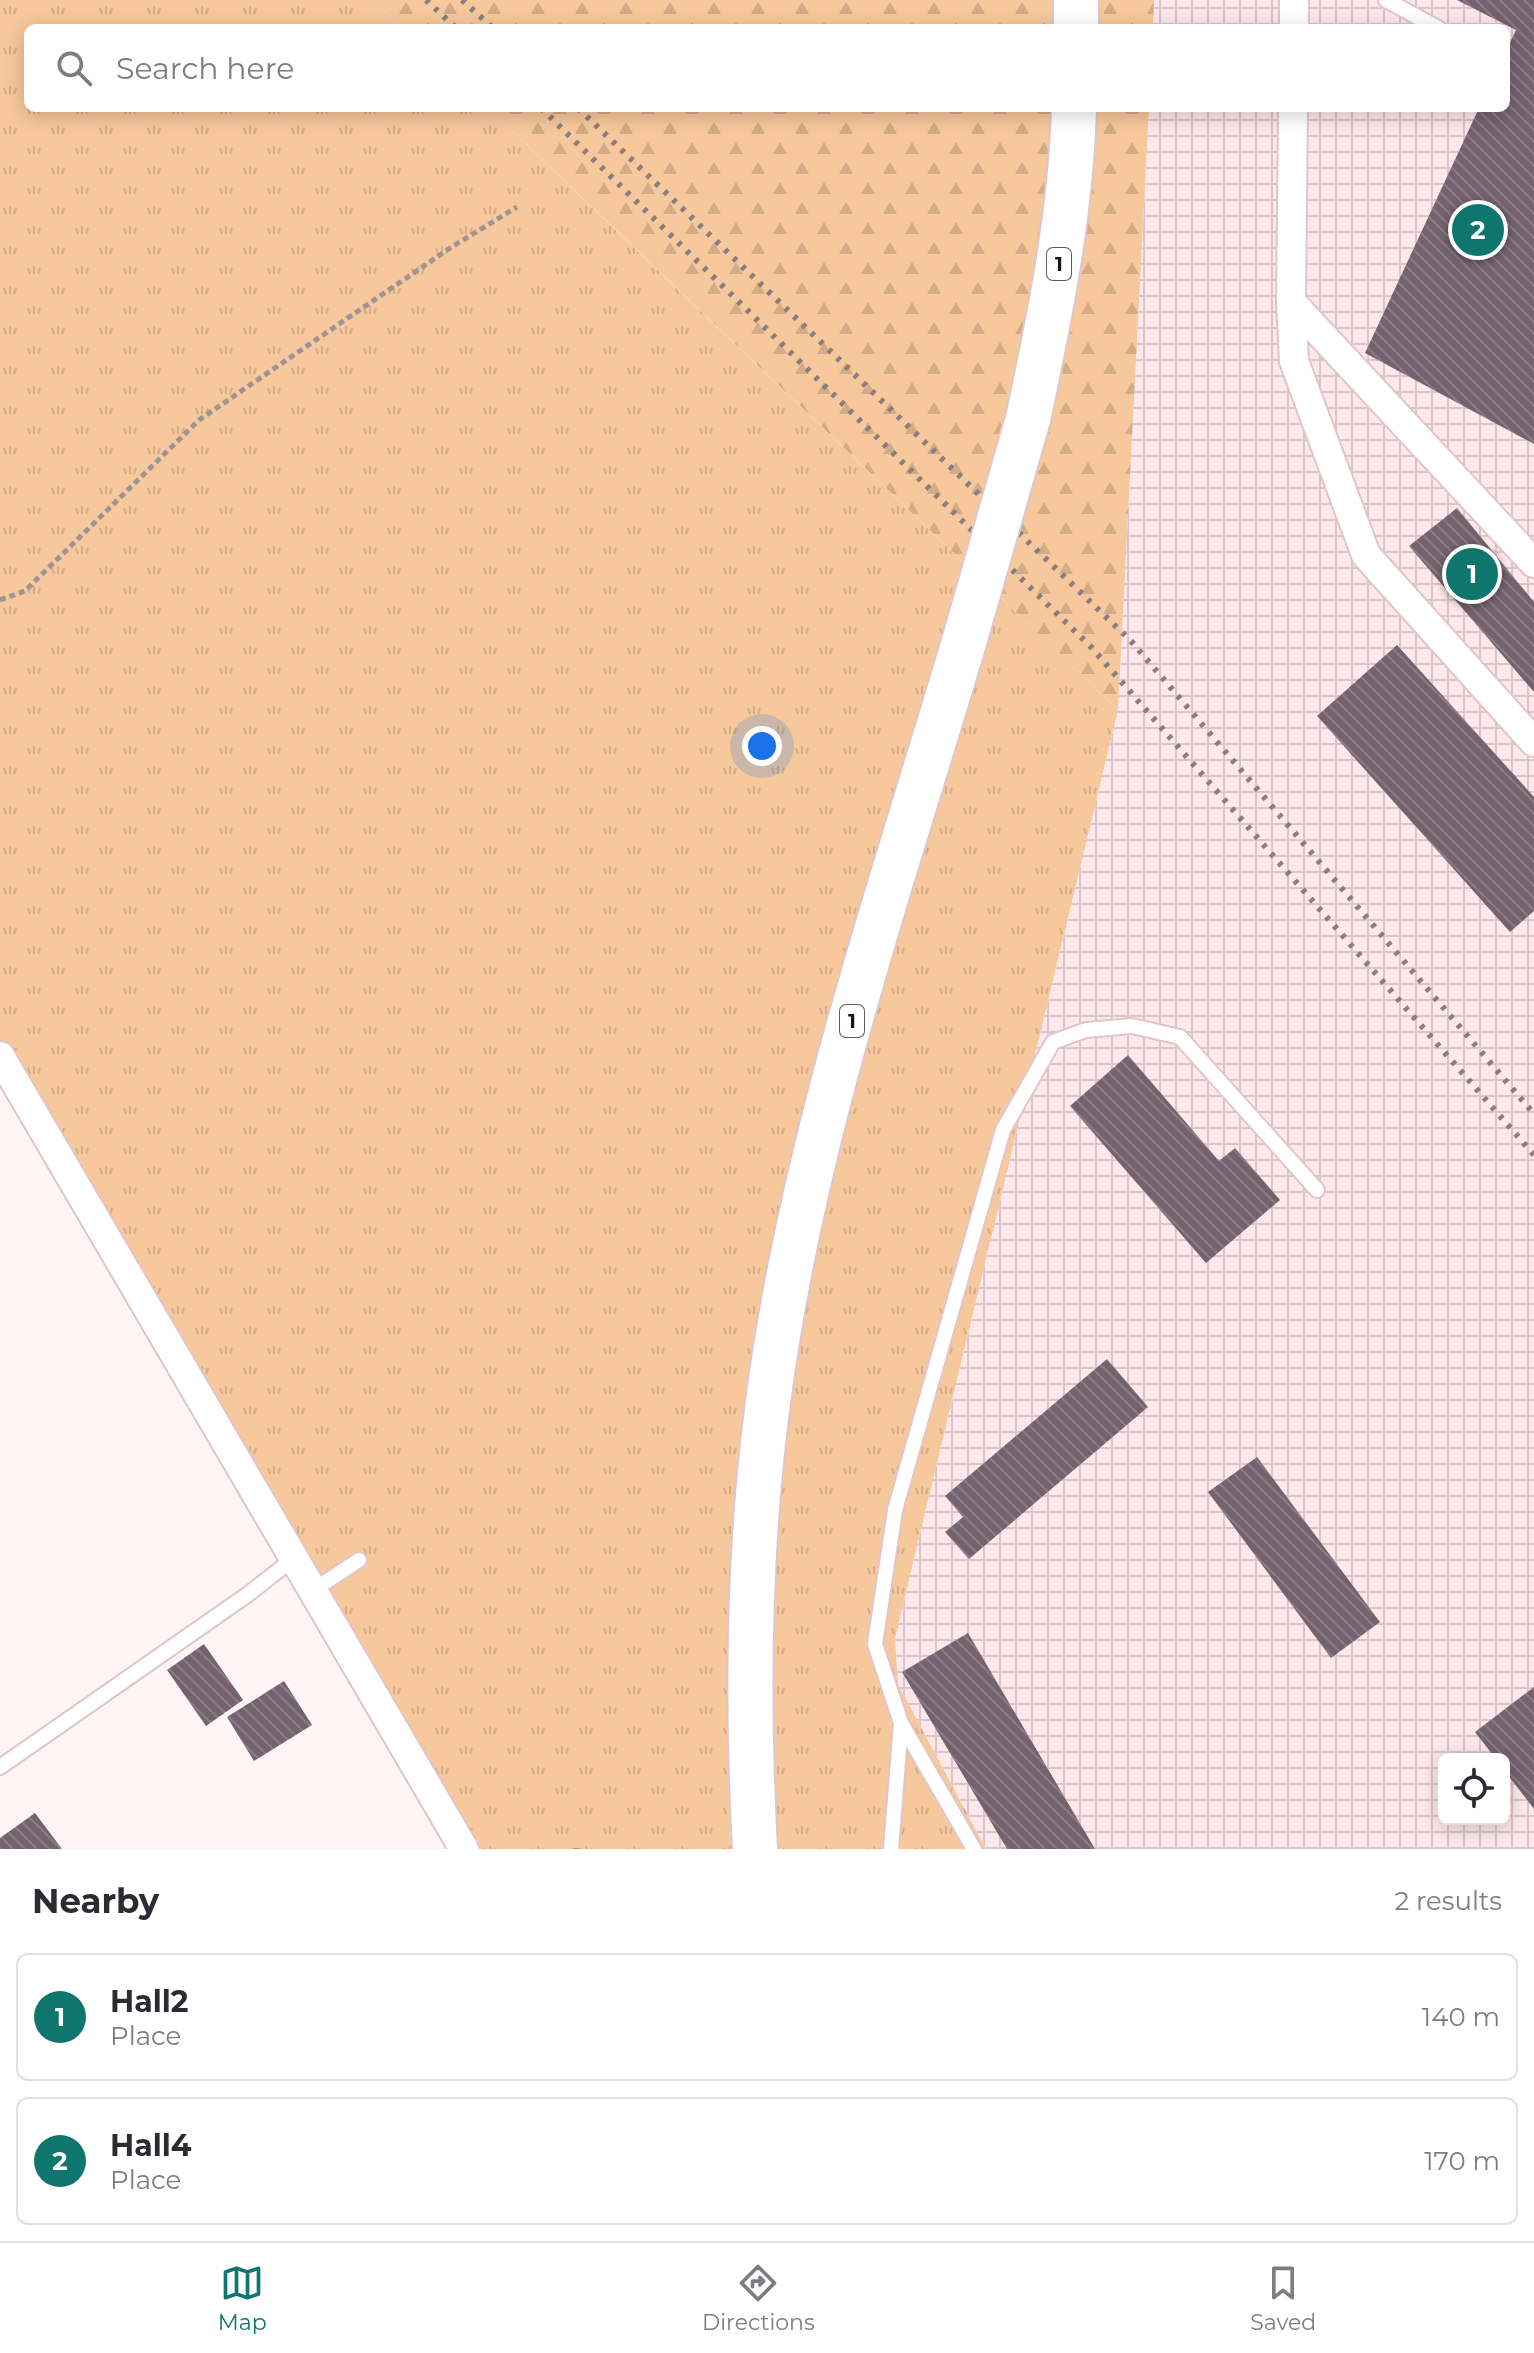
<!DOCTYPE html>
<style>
:root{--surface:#fff;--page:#f2f2f3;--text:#2b2b33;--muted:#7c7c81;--line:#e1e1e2;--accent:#0f766e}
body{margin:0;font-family:Montserrat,sans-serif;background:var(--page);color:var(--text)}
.controls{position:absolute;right:24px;bottom:24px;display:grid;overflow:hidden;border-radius:12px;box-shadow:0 4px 20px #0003}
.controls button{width:72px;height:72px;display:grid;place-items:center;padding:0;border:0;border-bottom:2px solid var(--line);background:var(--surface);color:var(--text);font:40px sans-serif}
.you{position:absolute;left:762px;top:746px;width:28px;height:28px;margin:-20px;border:6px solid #fff;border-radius:50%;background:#1a73e8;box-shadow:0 0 0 12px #1a73e833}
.badge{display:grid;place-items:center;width:52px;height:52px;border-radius:50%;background:var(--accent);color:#fff;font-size:26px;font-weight:700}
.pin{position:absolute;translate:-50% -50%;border:4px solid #fff;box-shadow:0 2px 8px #0006}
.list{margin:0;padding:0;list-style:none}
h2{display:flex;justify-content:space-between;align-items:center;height:104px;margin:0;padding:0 32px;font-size:34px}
h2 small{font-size:26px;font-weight:400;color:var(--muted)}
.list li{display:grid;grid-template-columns:52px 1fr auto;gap:24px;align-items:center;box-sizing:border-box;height:128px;margin:0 16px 16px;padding:0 16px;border:2px solid var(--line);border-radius:12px}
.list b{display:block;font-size:30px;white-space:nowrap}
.list p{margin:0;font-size:26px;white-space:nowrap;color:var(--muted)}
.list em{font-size:26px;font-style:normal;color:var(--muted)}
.icon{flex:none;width:44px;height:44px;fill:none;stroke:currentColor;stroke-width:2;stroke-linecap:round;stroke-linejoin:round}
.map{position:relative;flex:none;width:1534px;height:1849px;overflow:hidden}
.search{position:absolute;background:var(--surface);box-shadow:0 4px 20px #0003;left:24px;right:24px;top:24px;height:88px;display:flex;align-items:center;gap:20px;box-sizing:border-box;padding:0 28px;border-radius:12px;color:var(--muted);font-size:30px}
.sheet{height:392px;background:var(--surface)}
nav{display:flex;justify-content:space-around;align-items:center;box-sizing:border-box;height:112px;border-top:2px solid var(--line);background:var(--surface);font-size:22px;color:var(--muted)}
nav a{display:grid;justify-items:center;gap:4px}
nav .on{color:var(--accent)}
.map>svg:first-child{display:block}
</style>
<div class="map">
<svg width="1534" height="1849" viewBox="0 0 1534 1849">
<defs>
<pattern id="industrial-grid" width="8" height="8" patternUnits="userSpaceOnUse" patternTransform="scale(2)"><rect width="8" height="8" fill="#fee8ec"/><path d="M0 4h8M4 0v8" fill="none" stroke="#d9c6ca"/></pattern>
<pattern id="grass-tufts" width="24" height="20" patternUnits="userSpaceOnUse" patternTransform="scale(2)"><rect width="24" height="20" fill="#f7c89c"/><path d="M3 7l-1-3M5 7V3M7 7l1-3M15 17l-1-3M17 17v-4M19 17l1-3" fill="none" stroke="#d3ab86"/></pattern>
<pattern id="forest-firs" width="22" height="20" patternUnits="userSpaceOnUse" patternTransform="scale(2)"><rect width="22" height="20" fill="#f7c89c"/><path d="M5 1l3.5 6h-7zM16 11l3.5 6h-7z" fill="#d3ab86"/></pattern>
<pattern id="building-back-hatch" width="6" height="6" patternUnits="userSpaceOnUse" patternTransform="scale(2)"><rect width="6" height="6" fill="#75626f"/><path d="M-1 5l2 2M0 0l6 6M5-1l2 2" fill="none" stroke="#8a7c85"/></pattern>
</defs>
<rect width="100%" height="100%" fill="#fff4f6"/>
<!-- industrial -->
<path fill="url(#industrial-grid)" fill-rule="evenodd" d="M1154,0H1534V1849H986L898,1684L895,1638L1118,710L1149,108H1506V28H1153ZM1444,1759H1504V1819H1444Z"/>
<!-- grass -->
<path fill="url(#grass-tufts)" d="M0,0H373L403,28H28V108H488L1118,710L895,1638L898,1684L986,1849H464L0,1056Z"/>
<!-- forest -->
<path fill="url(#forest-firs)" d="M373,0H1154L1153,28H403Z
M488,108H1149L1118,710L570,186Z"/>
<!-- building -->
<path fill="url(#building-back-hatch)" d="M1457,0H1534V444L1365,353L1479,108H1506V51L1516,30Z
M1457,508L1534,602V692L1409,546Z
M1397,645L1534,797V911L1510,932L1317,716Z
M1128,1055L1219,1161L1235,1148L1280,1200L1206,1263L1070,1106Z
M1107,1359L1148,1407L969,1559L945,1532L963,1517L945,1496Z
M1257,1457L1380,1622L1331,1658L1208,1492Z
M968,1633L1095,1849H1007L902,1672Z
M204,1644L243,1700L206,1726L167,1670Z
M284,1681L312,1725L254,1761L227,1717Z
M1534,1687V1809L1504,1770V1759H1496L1475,1732Z
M35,1813L62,1849H0V1838Z"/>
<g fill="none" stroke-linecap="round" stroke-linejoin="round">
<!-- lane casing -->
<g stroke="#e0c6ca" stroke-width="18">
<path id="lane" d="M1386,0L1438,28
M312,1591L359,1560
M0,1767L247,1595L293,1559
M891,1849L901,1724
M974,1849L901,1723L875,1644L895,1510L1003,1130L1053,1042L1086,1030L1132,1026L1180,1037L1317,1190"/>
</g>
<!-- street casing -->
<g stroke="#e0c6ca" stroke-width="32">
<path id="street" d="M1294,28V0
M1293,108L1291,302L1294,361L1366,555L1534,742
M1291,302L1534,563
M0,1056L464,1849"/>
</g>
<!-- primary casing -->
<g stroke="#e0c6ca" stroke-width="48">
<path id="primary" d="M1076,0V28
M1028,419C1050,316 1071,213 1074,108
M755,1849C747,1702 748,1556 767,1410C800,1148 889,894 964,642"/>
</g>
<!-- path -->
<path stroke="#9e9395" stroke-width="5" stroke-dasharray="6 4" stroke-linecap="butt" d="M0,600L25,591L199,420L450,248L517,207
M576,1848V1849"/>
<!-- lane -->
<use href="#lane" stroke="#fff" stroke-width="14"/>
<!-- street -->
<use href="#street" stroke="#fff" stroke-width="28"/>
<!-- primary -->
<use href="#primary" stroke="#fff" stroke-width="44"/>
<!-- rail -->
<path stroke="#887e80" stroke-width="6" stroke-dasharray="4 8" stroke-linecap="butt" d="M426,0L456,28
M462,0L493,28
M541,108L1092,648L1534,1155
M578,108L1131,641L1534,1114"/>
<!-- primary-bridge casing -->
<g stroke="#e0c6ca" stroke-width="48" stroke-linecap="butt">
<path id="primary-bridge" d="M964,642L1028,419"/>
</g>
<!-- primary-bridge -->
<use href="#primary-bridge" stroke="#fff" stroke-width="44"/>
</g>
<g text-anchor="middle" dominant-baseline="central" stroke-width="6" stroke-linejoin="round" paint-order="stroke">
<!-- shield labels -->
<g fill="#fff" stroke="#605a5a" stroke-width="2">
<rect x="1047" y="248" width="24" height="32" rx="6"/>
<rect x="840" y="1005" width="24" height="32" rx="6"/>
</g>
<g font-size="20" font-weight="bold" fill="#1c1314">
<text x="1059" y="264">1</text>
<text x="852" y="1021">1</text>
</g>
</g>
</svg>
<div class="controls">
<button><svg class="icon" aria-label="locate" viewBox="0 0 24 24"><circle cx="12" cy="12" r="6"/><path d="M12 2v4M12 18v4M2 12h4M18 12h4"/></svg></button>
</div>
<div class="you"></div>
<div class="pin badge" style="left:1472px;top:574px">1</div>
<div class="pin badge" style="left:1478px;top:230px">2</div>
<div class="search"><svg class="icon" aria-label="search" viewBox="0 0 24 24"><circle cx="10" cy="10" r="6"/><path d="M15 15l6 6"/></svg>Search here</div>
</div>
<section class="sheet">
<h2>Nearby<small>2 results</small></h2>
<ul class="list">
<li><span class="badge">1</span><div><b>Hall2</b><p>Place</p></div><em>140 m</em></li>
<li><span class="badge">2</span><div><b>Hall4</b><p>Place</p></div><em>170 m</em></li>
</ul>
</section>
<nav>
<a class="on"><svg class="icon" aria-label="map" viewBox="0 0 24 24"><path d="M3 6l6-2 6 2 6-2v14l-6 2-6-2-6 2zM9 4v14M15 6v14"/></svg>Map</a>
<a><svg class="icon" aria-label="directions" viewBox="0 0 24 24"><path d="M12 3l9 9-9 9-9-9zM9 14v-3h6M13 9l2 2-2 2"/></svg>Directions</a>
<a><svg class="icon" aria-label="saved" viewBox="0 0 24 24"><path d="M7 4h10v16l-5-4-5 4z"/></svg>Saved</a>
</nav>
